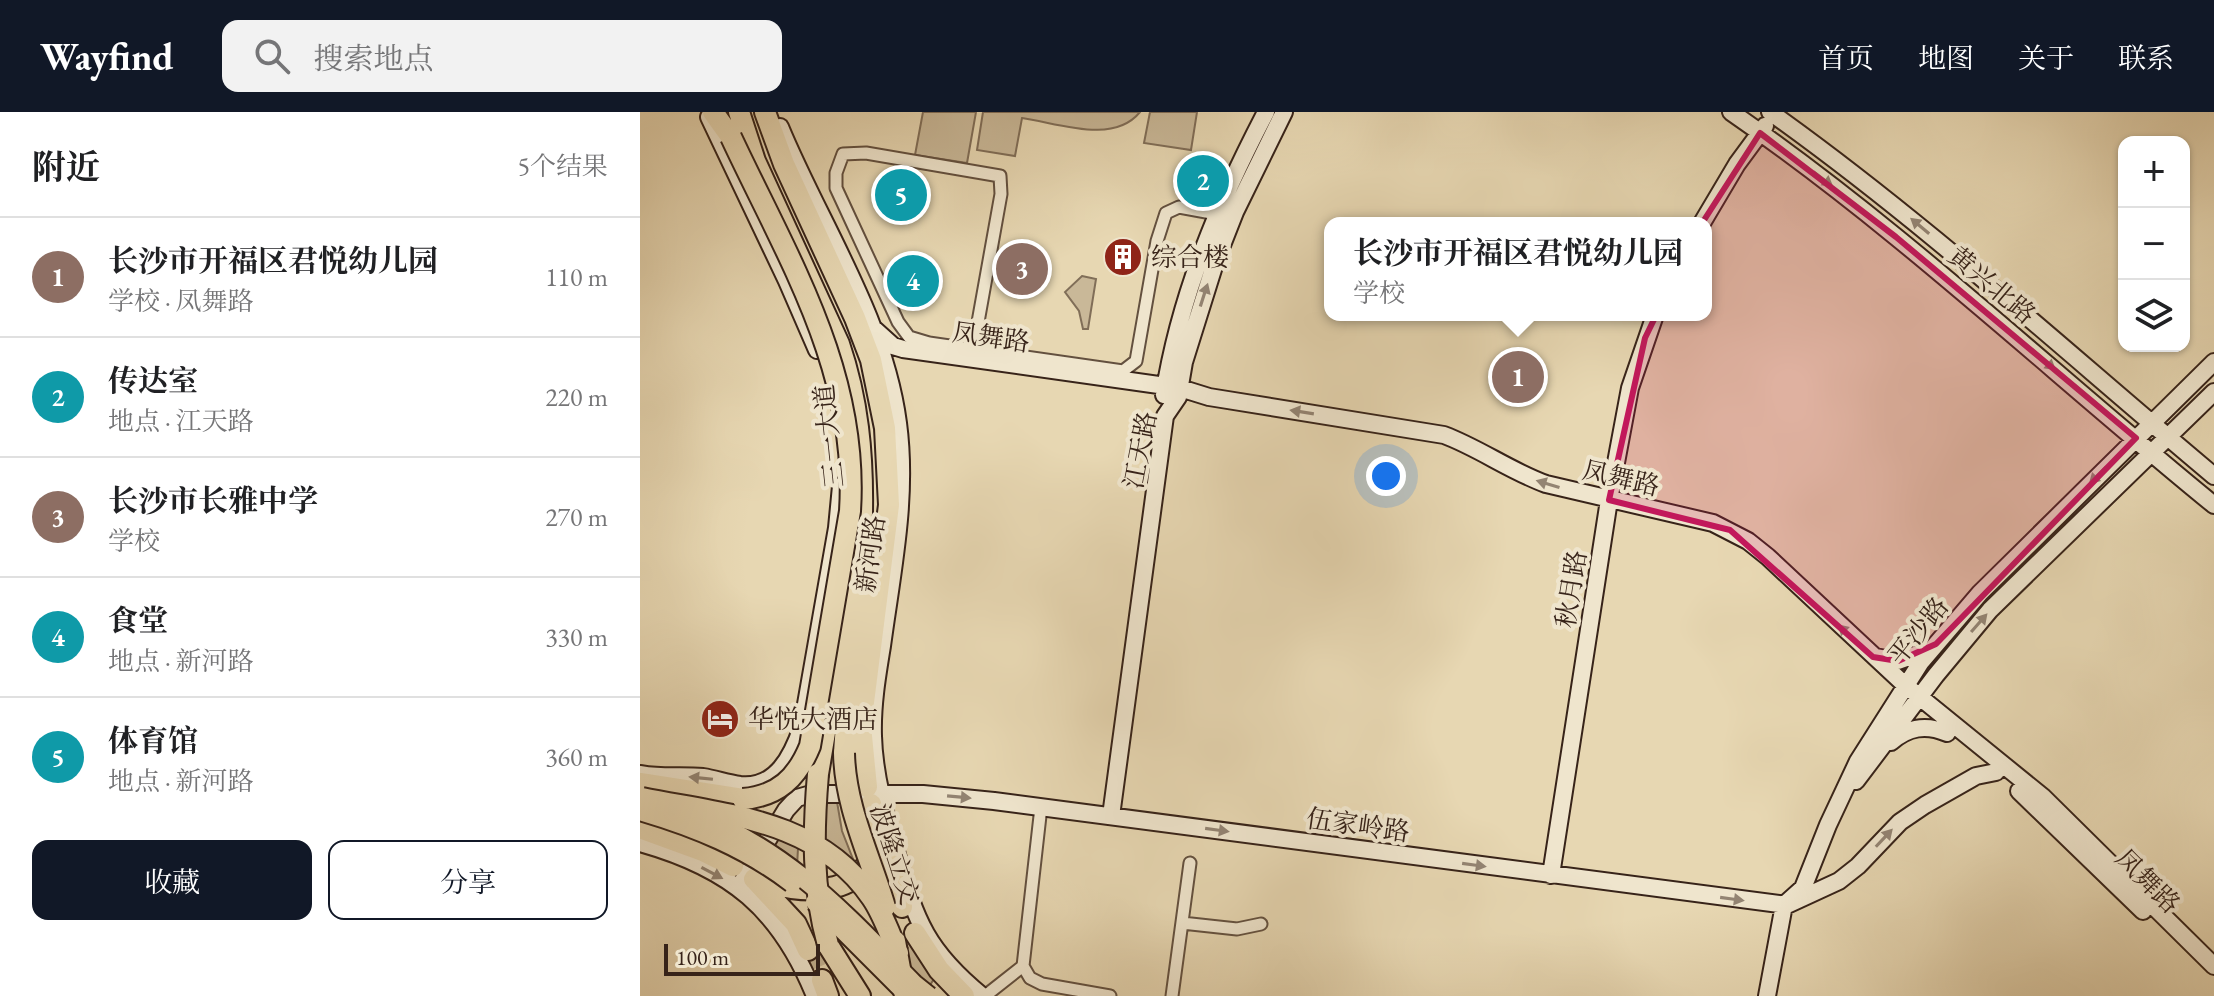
<!DOCTYPE html>
<html lang="zh">
<meta charset="utf-8">
<style>
:root{--surface:#fff;--page:#f2f2f2;--text:#202124;--muted:#757577;--line:#e0e0e0;--accent:#111827}
body{margin:0;font-family:"EB Garamond","Noto Serif SC",serif;background:var(--page);color:var(--text)}
.controls{position:absolute;right:24px;top:24px;display:grid;overflow:hidden;border-radius:16px;box-shadow:0 2px 6px #0004}
.controls button{width:72px;height:72px;display:grid;place-items:center;padding:0;border:0;border-bottom:2px solid var(--line);background:var(--surface);color:var(--text);font:40px sans-serif}
.scale{position:absolute;left:24px;bottom:20px;width:156px;box-sizing:border-box;padding-left:8px;border:4px solid #372319;border-top:0;font-size:22px;line-height:28px;white-space:nowrap;color:#372319;-webkit-text-stroke:6px #efe5cd;paint-order:stroke}
.you{position:absolute;left:746px;top:364px;width:28px;height:28px;margin:-20px;border:6px solid #fff;border-radius:50%;background:#1a73e8;box-shadow:0 0 0 12px #1a73e833}
.badge{display:grid;place-items:center;width:52px;height:52px;border-radius:50%;background:var(--accent);color:#fff;font-size:26px;font-weight:700}
.pin{position:absolute;translate:-50% -50%;border:4px solid #fff;box-shadow:0 2px 8px #0006}
.popup{position:absolute;left:684px;top:105px;width:388px;height:104px;box-sizing:border-box;display:grid;place-content:center;border-radius:16px;background:var(--surface);filter:drop-shadow(0 2px 6px #0005);font-size:26px;white-space:nowrap;color:var(--muted)}
.popup b{font-size:30px;color:var(--text)}
.popup::after{content:'';position:absolute;left:50%;top:100%;margin-left:-16px;border:16px solid transparent;border-top-color:var(--surface)}
.list{margin:0;padding:0;list-style:none}
h2{display:flex;justify-content:space-between;align-items:center;height:104px;margin:0;padding:0 32px;font-size:34px}
h2 small{font-size:26px;font-weight:400;color:var(--muted)}
.list li{display:grid;grid-template-columns:52px 1fr auto;gap:24px;align-items:center;box-sizing:border-box;height:120px;padding:0 32px;border-top:2px solid var(--line)}
.list b{display:block;font-size:30px;white-space:nowrap}
.list p{margin:0;font-size:26px;white-space:nowrap;color:var(--muted)}
.list em{font-size:26px;font-style:normal;color:var(--muted)}
.actions{display:flex;gap:16px;padding:24px 32px}
.actions a{flex:1;padding:18px 0;border:2px solid var(--accent);border-radius:16px;text-align:center;font-size:28px;color:var(--accent)}
.actions .main{background:var(--accent);color:#fff}
.icon{flex:none;width:44px;height:44px;fill:none;stroke:currentColor;stroke-width:2;stroke-linecap:round;stroke-linejoin:round}
.map{position:relative;flex:none;width:1574px;height:884px;overflow:hidden}
header{display:flex;align-items:center;gap:48px;box-sizing:border-box;height:112px;padding:0 40px;background:var(--accent);color:#fff}
header strong{font-size:38px}
nav{display:flex;gap:44px;margin-inline-start:auto;font-size:28px}
.search{width:560px;height:72px;background:var(--page);display:flex;align-items:center;gap:20px;box-sizing:border-box;padding:0 28px;border-radius:16px;color:var(--muted);font-size:30px}
main{display:flex}
aside{flex:1;background:var(--surface)}
.map>svg:first-child{display:block}
</style>
<header>
<strong>Wayfind</strong>
<div class="search"><svg class="icon" aria-label="search" viewBox="0 0 24 24"><circle cx="10" cy="10" r="6"/><path d="M15 15l6 6"/></svg>搜索地点</div>
<nav><a>首页</a><a>地图</a><a>关于</a><a>联系</a></nav>
</header>
<main>
<aside>
<h2>附近<small>5个结果</small></h2>
<ul class="list">
<li><span class="badge" style="background:#8d6e63">1</span><div><b>长沙市开福区君悦幼儿园</b><p>学校 · 凤舞路</p></div><em>110 m</em></li>
<li><span class="badge" style="background:#0f9aa8">2</span><div><b>传达室</b><p>地点 · 江天路</p></div><em>220 m</em></li>
<li><span class="badge" style="background:#8d6e63">3</span><div><b>长沙市长雅中学</b><p>学校</p></div><em>270 m</em></li>
<li><span class="badge" style="background:#0f9aa8">4</span><div><b>食堂</b><p>地点 · 新河路</p></div><em>330 m</em></li>
<li><span class="badge" style="background:#0f9aa8">5</span><div><b>体育馆</b><p>地点 · 新河路</p></div><em>360 m</em></li>
</ul>
<div class="actions"><a class="main">收藏</a><a>分享</a></div>
</aside>
<div class="map">
<svg width="1574" height="884" viewBox="0 0 1574 884">
<rect width="100%" height="100%" fill="#e7d7b2"/>
<filter id="stains"><feTurbulence type="fractalNoise" baseFrequency=".0025" numOctaves="4"/><feColorMatrix values="0 0 0 0 .2 0 0 0 0 .09 0 0 0 0 .02 0 0 0 .5 -.17"/></filter>
<radialGradient id="worn" r=".72"><stop offset=".6" stop-color="#630" stop-opacity="0"/><stop offset="1" stop-color="#630" stop-opacity=".3"/></radialGradient>
<!-- green -->
<path fill="#c9b898" stroke="#806e58" stroke-width="2" d="M283,0H336L327,51L275,43Z
M343,0H500C473,33 418,11 382,6L375,44L337,38Z
M510,0H557L551,38L504,31Z
M442,164L456,167L448,217H443L439,199L425,180Z
M196,684L202,719L218,760L176,729L180,685Z
M133,724L158,736L157,755L127,735Z
M267,822L297,862L287,878L267,861L259,825Z"/>
<g fill="none" stroke-linecap="round" stroke-linejoin="round">
<!-- highway-tunnel -->
<path stroke="#c4b393" stroke-width="20" stroke-dasharray="20 10" stroke-linecap="butt" d="M168,838L182,868"/>
<!-- street casing -->
<g stroke="#63503f" stroke-width="15">
<path id="street" d="M333,238L361,82L360,64L226,41L203,42L196,61V76L258,210L269,225L289,231L483,259L496,249L517,129L526,101L539,95L577,102
M401,695L383,854L390,866L402,872L470,884
M542,811L597,817L621,812
M345,884L383,854
M532,884L550,751"/>
</g>
<!-- secondary casing -->
<g stroke="#372319" stroke-width="20">
<path id="secondary" d="M1091,0C1262,118 1413,262 1574,393
M1130,0C1286,111 1427,241 1574,364
M69,5L147,169L177,238
M140,15C180,112 244,205 258,311C268,386 252,460 242,534C237,564 232,594 233,624C234,664 246,705 257,743C276,810 287,839 342,884
M1062,111L1097,52L1125,14
M233,216L253,234L263,237L540,276L569,285L804,323C839,336 870,359 906,372L1073,411L1108,429L1128,445L1265,573L1403,685L1574,854
M524,283C540,182 579,90 626,0
M1235,545L1258,549L1289,538
M1251,630C1268,615 1286,612 1307,621
M1,662C22,666 42,663 63,665C75,667 87,671 100,673C136,677 152,644 162,615L197,416L201,374
M1216,669L1296,563L1350,498L1574,280
M1379,679L1503,799
M471,704L525,304L538,285L544,250L575,151L595,100L644,0
M0,731C90,756 140,797 175,884
M911,763L969,388L990,276L1015,203
M99,775L146,698L157,686L171,682H283L354,689L1147,793L1199,769L1218,754L1260,710L1285,693L1336,664L1356,660
M1127,884L1144,793L1163,776L1188,713L1218,649L1281,550L1340,481L1574,250"/>
</g>
<!-- highway casing -->
<g stroke="#372319" stroke-width="24">
<path id="highway" d="M73,0L91,25
M99,0L115,49L199,232C218,288 223,342 222,401L178,662
M125,0L144,52L215,206L231,248L245,316L249,393L221,614L227,675
M204,641L209,569L224,482
M0,671L103,687
M231,692L262,795
M0,716L63,739L93,754
M114,767C167,784 237,789 236,713
M117,770L156,812L168,838
M275,821L299,858L324,884
M188,833L220,884
M182,868L188,884"/>
</g>
<!-- street -->
<use href="#street" stroke="#efe5cd" stroke-width="11"/>
<!-- secondary -->
<use href="#secondary" stroke="#efe5cd" stroke-width="16"/>
<!-- highway -->
<use href="#highway" stroke="#e7d7b2" stroke-width="20"/>
<!-- primary-bridge casing -->
<g stroke="#372319" stroke-width="22" stroke-linecap="butt">
<path id="primary-bridge" d="M0,699C55,715 106,736 152,771
M45,700C143,733 203,800 274,872L289,884
M175,790L269,884"/>
</g>
<!-- highway-bridge casing -->
<g stroke="#372319" stroke-width="24" stroke-linecap="butt">
<path id="highway-bridge" d="M91,25C148,147 219,259 210,399L170,634C157,666 138,684 103,687
M204,641C205,695 230,744 245,795
M178,662C173,721 172,776 188,833
M2,686C86,703 178,707 232,786C243,802 250,823 258,841
M255,829L265,884"/>
</g>
<!-- primary-bridge -->
<use href="#primary-bridge" stroke="#e7d7b2" stroke-width="18"/>
<!-- highway-bridge -->
<use href="#highway-bridge" stroke="#e7d7b2" stroke-width="20"/>
</g>
<!-- one-way arrows -->
<defs><path id="oneway-solid" d="M-6-.8H1V-3.2L6.5 0L1 3.2V.8H-6Z" transform="scale(2)"/></defs>
<g fill="#938473">
<use href="#oneway-solid" transform="translate(1183 67) rotate(37)"/>
<use href="#oneway-solid" transform="translate(1280 114) rotate(-140)"/>
<use href="#oneway-solid" transform="translate(564 183) rotate(-72)"/>
<use href="#oneway-solid" transform="translate(1406 250) rotate(40)"/>
<use href="#oneway-solid" transform="translate(662 300) rotate(-171)"/>
<use href="#oneway-solid" transform="translate(1458 363) rotate(135)"/>
<use href="#oneway-solid" transform="translate(908 372) rotate(-163)"/>
<use href="#oneway-solid" transform="translate(1339 511) rotate(-49)"/>
<use href="#oneway-solid" transform="translate(1207 521) rotate(-137)"/>
<use href="#oneway-solid" transform="translate(61 666) rotate(-174)"/>
<use href="#oneway-solid" transform="translate(319 685) rotate(5)"/>
<use href="#oneway-solid" transform="translate(577 718) rotate(8)"/>
<use href="#oneway-solid" transform="translate(1244 726) rotate(-47)"/>
<use href="#oneway-solid" transform="translate(834 753) rotate(8)"/>
<use href="#oneway-solid" transform="translate(72 761) rotate(28)"/>
<use href="#oneway-solid" transform="translate(1092 787) rotate(8)"/>
</g>
<!-- marked area -->
<path fill="#c2185b" fill-opacity="0.2" stroke="#c2185b" stroke-width="6" stroke-linejoin="round" d="M1120,21L1256,125L1496,326L1296,532L1258,549L1233,545L1090,418L969,388L1005,226L1057,119Z"/>
<!-- icons -->
<defs>
<g id="building-disc" transform="scale(2)"><circle r="9.5" fill="#8f2418" stroke="#efe5cd"/><path d="M-4-6H4V6H1V3H-1V6H-4ZM-2.5-4.3h1.7v1.8h-1.7ZM.8-4.3h1.7v1.8H.8ZM-2.5-1h1.7V.8h-1.7ZM.8-1h1.7V.8H.8Z" fill="#fff"/></g>
<g id="hotel-disc" transform="scale(2)"><circle r="9.5" fill="#8f2418" stroke="#efe5cd"/><path d="M-6-4.5h1.5V1H6V5H4.5V3h-9V5H-6ZM-4 0a1.8 1.8 0 1 1 3.6 0ZM.5 0V-2.5h3Q6-2.5 6 0Z" fill="#fff"/></g>
</defs>
<g fill-rule="evenodd">
<use href="#building-disc" x="483" y="145"/>
<use href="#hotel-disc" x="80" y="607"/>
</g>
<g text-anchor="middle" dominant-baseline="central" stroke-width="8" stroke-linejoin="round" paint-order="stroke">
<!-- poi labels -->
<g font-size="26" fill="#372319" stroke="#efe5cd" text-anchor="start">
<text x="511" y="145">综合楼</text>
<text x="108" y="607">华悦大酒店</text>
</g>
<!-- street labels -->
<g font-size="26" fill="#372319" stroke="#efe5cd">
<text transform="translate(1352 173) rotate(40)">黄兴北路</text>
<text transform="translate(351 225) rotate(8)">凤舞路</text>
<text transform="translate(189 324) rotate(-96)">三一大道</text>
<text transform="translate(500 338) rotate(-79)">江天路</text>
<text transform="translate(981 366) rotate(13)">凤舞路</text>
<text transform="translate(230 442) rotate(-82)">新河路</text>
<text transform="translate(931 477) rotate(-81)">秋月路</text>
<text transform="translate(1278 519) rotate(-51)">平沙路</text>
<text transform="translate(718 713) rotate(8)">伍家岭路</text>
<text transform="translate(255 742) rotate(72)">波隆立交</text>
<text transform="translate(1508 769) rotate(45)">凤舞路</text>
</g>
</g>
<rect width="100%" height="100%" filter="url(#stains)"/>
<rect width="100%" height="100%" fill="url(#worn)"/>
</svg>
<div class="controls">
<button>+</button>
<button>−</button>
<button><svg class="icon" aria-label="layers" viewBox="0 0 24 24"><path d="M12 4l9 5-9 5-9-5zM3 14l9 5 9-5"/></svg></button>
</div>
<div class="scale">100 m</div>
<div class="you"></div>
<div class="pin badge" style="left:878px;top:265px;background:#8d6e63">1</div>
<div class="popup"><b>长沙市开福区君悦幼儿园</b>学校</div>
<div class="pin badge" style="left:563px;top:69px;background:#0f9aa8">2</div>
<div class="pin badge" style="left:382px;top:157px;background:#8d6e63">3</div>
<div class="pin badge" style="left:273px;top:169px;background:#0f9aa8">4</div>
<div class="pin badge" style="left:261px;top:83px;background:#0f9aa8">5</div>
</div>
</main>
